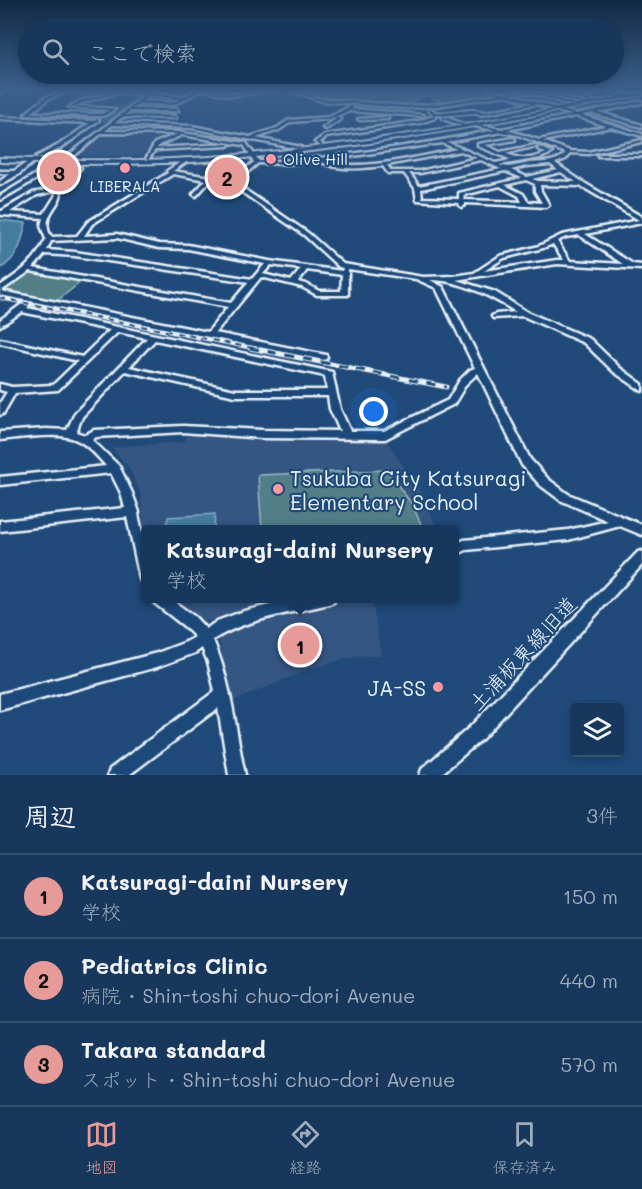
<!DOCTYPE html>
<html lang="ja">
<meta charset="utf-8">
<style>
:root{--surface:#17385c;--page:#203f62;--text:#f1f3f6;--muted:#9eacbb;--line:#365272;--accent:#e69b98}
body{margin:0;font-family:Mali,"Klee One",sans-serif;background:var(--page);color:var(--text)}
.controls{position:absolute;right:18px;bottom:18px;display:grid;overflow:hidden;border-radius:6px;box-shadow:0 3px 9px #0003}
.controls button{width:54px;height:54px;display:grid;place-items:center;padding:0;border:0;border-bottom:2px solid var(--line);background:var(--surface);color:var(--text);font:30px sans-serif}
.you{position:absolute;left:374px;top:412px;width:21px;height:21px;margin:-15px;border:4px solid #fff;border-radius:50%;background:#1a73e8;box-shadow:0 0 0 9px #1a73e833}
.badge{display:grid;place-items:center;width:39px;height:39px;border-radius:50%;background:var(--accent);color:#111;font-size:20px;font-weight:700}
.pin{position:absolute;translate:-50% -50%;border:3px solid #fff;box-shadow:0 2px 6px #0006}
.popup{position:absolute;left:141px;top:525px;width:318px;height:78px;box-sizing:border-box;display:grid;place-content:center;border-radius:6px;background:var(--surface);filter:drop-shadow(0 2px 4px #0005);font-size:20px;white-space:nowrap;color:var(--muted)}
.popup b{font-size:22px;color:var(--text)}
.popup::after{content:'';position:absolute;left:50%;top:100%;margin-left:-12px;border:12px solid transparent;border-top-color:var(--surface)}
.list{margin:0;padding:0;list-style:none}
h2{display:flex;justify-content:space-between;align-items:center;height:78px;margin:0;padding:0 24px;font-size:26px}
h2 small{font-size:20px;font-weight:400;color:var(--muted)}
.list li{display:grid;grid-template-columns:39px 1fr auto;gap:18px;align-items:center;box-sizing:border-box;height:84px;padding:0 24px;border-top:2px solid var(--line)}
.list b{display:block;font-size:22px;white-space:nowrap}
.list p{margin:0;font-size:20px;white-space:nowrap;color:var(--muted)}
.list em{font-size:20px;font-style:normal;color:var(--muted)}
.icon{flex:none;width:33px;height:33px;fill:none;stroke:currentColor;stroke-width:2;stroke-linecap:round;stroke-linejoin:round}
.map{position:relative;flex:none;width:642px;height:775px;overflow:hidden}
.search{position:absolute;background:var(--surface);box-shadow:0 3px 9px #0003;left:18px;right:18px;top:18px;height:66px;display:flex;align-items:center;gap:15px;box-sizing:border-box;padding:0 21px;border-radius:33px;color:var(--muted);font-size:22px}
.sheet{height:330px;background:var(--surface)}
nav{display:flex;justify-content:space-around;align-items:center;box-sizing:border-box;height:84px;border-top:2px solid var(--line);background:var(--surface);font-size:16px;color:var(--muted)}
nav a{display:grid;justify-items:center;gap:3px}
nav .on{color:var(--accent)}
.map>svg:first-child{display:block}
</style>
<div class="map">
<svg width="642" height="775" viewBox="0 0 642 775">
<rect width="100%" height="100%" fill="#1f4a7a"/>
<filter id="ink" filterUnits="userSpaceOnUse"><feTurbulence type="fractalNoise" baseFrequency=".0167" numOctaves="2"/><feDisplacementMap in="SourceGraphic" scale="12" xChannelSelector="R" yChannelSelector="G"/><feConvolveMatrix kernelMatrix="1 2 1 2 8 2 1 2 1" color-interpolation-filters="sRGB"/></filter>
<g filter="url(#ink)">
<!-- built -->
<path fill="#365683" d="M103,132L174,133L178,134L154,144L148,156H72Z
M187,433L241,436L385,438L426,501L437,529L146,530L145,548L141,496L130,469L111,447L185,442Z
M170,599H302L203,622Z
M352,599H372L381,655L348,658L312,668L231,702L218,634L244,624Z"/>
<!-- green -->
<path fill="#517e87" stroke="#9cb8c0" stroke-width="1.5" d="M295,90H486L497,94L445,103L427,96L407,103L410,106L324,100Z
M34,271L82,281L57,301L3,292V288L27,272Z
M386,470L412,504L423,529H262L258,475Z"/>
<!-- water -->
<path fill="#457da0" stroke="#86abc3" stroke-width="1.5" d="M0,220L26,223C21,244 19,257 0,269Z
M215,514L214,529H166L168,517Z"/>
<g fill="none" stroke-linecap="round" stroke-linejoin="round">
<!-- river -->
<path fill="#457da0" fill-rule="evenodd" d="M144,90H151L109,123H103V119Z"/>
<!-- minor casing -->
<g stroke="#e8f1f8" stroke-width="5">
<path id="minor" d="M1,90H5L0,93Z
M62,90L139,92L183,97L198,90H202L173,105L140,103L132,109H177L178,111H130L125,115L175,116L176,118L122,117L115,123L192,126L250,137L277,128L289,120L329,117L351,106L353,107L351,109L424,115L422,116L349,111L335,117L341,119L326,129L323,128L336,119L334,117L330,119L291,122L279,130L256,138L301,147L299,149L192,128L112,125L105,131L176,132L246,143L259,161C294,162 328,157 364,152C408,146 451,139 495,130L474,126L475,124L501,129L572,115L536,104L480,115L478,114L480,113C469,112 440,118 433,114C431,113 430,111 429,110L431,109L435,112L440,113L473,110L485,112L532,103L506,95L437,106L406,108L322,101L290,90H295L322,99L406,106L437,104L501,94L490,90L506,93L534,90L530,91L574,104L571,105L526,92L510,94L576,114L642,101V103L598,112L642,125V127L593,113L581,115L642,134V136L611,127L543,141L570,151L588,152L642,140V142L588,154L570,153L566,159L555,163L584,183L642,217V223L585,234L633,264L642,265V269L557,264L456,280L495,292L527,312L590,339L620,368L642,384V391L614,372L584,343L523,316L493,318L492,316L496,314L516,312C490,296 461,280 430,280L443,287L530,459L548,479L568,494L642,525V535L620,526L568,540L466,550L454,556V544L464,540L568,530L608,521L560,500L540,485L522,465L478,373L466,384L454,404L385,439L262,438L183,432L96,437L92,440L119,466L132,493L139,512L138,514L146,551V585L142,583L140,579L127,517L0,531V521L125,508L121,493L111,473L0,485V477L106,466C98,457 89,446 79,441C62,431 20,438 0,440V432L46,429L67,430L75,413L147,338L118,332L58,390L15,393L3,414L0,415V403L7,392L0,390V384L12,387L53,385L78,361L0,343V339L82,357L110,330L22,312L0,326V320L22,304H28L29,306L27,308L332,372L340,409L350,431H384L448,400L460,380L470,370L475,368L436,288L416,279L348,269V295H317L302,287L261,277L215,333L326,355L327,357L326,359L323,360L0,295V286C20,273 36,261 46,239L41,226L43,218L2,215L0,214V212L33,193L54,188L53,184L62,178H38L2,199L0,200V196L59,160L63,161L42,175H66L77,167L81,168L58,185C70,203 37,212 51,237L77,236L88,222L168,173L167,171L185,159L189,160L173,171L210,177L231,181L254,162L244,145L182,135L159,145L157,148L227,144L229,145L227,146L155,150L148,160L146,159L155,143L178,134L102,133L69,160H65V158L146,95L117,93L87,101L75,106L115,109L103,116L25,114L46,97L64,91ZM69,91L112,93L80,101L69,107L109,110L102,114L31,113L48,99ZM150,95L180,99L172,103L142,101ZM576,116L606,126L539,140L507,130ZM501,132L518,135L566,153C557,163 542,162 529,163C518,165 509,169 499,165L540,158L552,153L540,147L538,149L546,153C530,160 520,160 505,153L538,146L536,145L500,152L485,145L515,140L514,138L478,144V146L512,160L495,163L447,142ZM442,143L457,149C426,155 353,174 326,160ZM461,151L477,158L420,171H391L387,165ZM481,160L501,169L419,186L409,173H420ZM320,161C339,172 362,168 383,166L388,173H404L415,188L417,200L459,203L460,206L462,207L465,205V203L546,207L549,205L541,191L540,185L581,186L639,220L562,235L539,246L500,256L474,273L454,276L423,277L343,264L308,233L235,183L258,163L285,164ZM550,164L558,170L527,177L511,170L526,166ZM505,171L522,178L459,193V199L422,198L421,189ZM561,172L576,182L538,181L532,179ZM173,174L206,180L193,194L196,196L210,181L230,184L304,235L339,267L343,268L342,271L269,261L188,245L159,244L117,234L84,236L92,224ZM526,180L535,184V191L542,203L528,202L523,194L505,185ZM500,186L519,196L522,202L464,200V195ZM55,191L56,195L44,214L10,212L37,195ZM579,235L623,264L570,261L557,241L566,237ZM117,238L159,248L188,249L265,264L252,279L75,252L47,250L51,241ZM553,244L564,260H557L484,271L504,258L543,248ZM45,254L75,256L249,282L231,303L33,268ZM271,265L301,269L291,281L263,274ZM307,270L342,275L341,291H319L306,284L298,282ZM30,271L228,307L208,332L1,291ZM155,340L325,376L327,390H235L129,367ZM125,371L235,396H328L330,409L340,431L262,430L183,426L94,430L85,435L76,432L82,417Z
M205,90L232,94L275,90L232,96Z
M549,90H554L578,96L579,95L617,90L579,97L591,100L590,102Z
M434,116L435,118L420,123L326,137L320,142L323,145L321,146L315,142L325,135L419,121Z
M0,117L93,121L97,119L99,120L61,148L38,159L36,157L57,146L90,123L0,119Z
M387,117L388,119L360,120L358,119Z
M443,117H445L466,125L463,126L443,119Z
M600,154H642V156H598Z
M31,160L35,161L19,174L0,185V181L10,174L0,173V171H14Z
M642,551V565L482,739L440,775H420L422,769L470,727L638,552Z
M152,598H169L195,617L206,629L217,621L244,611L300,598H335L334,602L329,604C292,613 244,619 213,640C232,685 235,728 245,775H229L218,708L129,775H108L110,769L215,691L208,662L202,648L195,653L157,667L0,710V694L157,653L186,642L195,637L185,627L153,602Z"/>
</g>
<!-- major casing -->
<g stroke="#e8f1f8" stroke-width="4">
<path id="major" d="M642,93V95C493,123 343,153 191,162C128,165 64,164 0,162V158C64,160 128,162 191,158C343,150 493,120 642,93Z"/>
</g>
<!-- highway casing -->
<g stroke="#e8f1f8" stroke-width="4">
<path id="highway" d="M633,90H640L619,98L614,97Z"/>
</g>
<!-- minor -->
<use href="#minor" fill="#1f4a7a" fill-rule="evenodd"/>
<!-- major -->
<use href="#major" fill="#1f4a7a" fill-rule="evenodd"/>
<!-- highway -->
<use href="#highway" fill="#1f4a7a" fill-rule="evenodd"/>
<!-- rail-far1 casing -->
<g stroke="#e8f1f8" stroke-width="4">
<path id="rail-far1" d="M0,298L257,349"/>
</g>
<!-- rail casing -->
<g stroke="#e8f1f8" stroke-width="5">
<path id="rail" d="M250,348L446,387"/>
</g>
<!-- rail-far1 -->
<use href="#rail-far1" stroke="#1f4a7a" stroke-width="2" stroke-dasharray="6" stroke-linecap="butt"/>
<!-- rail -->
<use href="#rail" stroke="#1f4a7a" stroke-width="3" stroke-dasharray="9" stroke-linecap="butt"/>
</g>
</g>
<!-- sky -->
<linearGradient id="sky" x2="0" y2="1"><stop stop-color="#112943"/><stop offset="0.45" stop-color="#3c608d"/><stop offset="1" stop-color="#3c608d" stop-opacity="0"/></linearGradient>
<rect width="642" height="198" fill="url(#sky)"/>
<!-- markers -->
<g fill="#ff9aa2" stroke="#1f4a7a" stroke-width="2">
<circle cx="271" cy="159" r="6"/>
<circle cx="125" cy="168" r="6"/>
<circle cx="278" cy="489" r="6"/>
<circle cx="438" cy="687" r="6"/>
</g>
<g text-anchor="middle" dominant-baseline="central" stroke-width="4.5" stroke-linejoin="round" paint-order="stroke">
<!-- far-poi labels -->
<g font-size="15" fill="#e8f1f8" stroke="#1f4a7a" text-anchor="start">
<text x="283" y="159">Olive Hill</text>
<text x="125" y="186" text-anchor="middle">LIBERALA</text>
</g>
<!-- near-poi labels -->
<g font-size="21" fill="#e8f1f8" stroke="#1f4a7a" text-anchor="start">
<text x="290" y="477">Tsukuba City Katsuragi<tspan x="290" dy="24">Elementary School</tspan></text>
<text x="426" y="687" text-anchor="end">JA-SS</text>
</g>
<!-- near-street labels -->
<g font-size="21" fill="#e8f1f8" stroke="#1f4a7a">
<text transform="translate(522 653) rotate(-47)">土浦板東線旧道</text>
</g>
</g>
</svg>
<div class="controls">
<button><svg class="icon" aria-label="layers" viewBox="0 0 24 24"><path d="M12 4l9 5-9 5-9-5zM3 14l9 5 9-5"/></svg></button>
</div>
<div class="you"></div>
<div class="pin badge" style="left:300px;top:645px">1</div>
<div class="popup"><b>Katsuragi-daini Nursery</b>学校</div>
<div class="pin badge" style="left:227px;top:177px">2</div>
<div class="pin badge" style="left:59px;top:172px">3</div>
<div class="search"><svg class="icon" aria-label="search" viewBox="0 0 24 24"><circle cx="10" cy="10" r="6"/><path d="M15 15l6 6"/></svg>ここで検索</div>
</div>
<section class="sheet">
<h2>周辺<small>3件</small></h2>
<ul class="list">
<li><span class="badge">1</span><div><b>Katsuragi-daini Nursery</b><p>学校</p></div><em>150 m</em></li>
<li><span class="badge">2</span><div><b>Pediatrics Clinic</b><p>病院 · Shin-toshi chuo-dori Avenue</p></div><em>440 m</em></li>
<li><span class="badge">3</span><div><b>Takara standard</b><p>スポット · Shin-toshi chuo-dori Avenue</p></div><em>570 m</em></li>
</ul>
</section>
<nav>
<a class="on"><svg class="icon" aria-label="map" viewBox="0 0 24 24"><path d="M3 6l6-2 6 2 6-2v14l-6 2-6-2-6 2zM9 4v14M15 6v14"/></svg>地図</a>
<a><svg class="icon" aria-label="directions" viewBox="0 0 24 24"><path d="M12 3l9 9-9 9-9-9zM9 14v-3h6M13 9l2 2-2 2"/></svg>経路</a>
<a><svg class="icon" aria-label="saved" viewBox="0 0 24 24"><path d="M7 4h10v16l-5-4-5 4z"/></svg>保存済み</a>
</nav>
